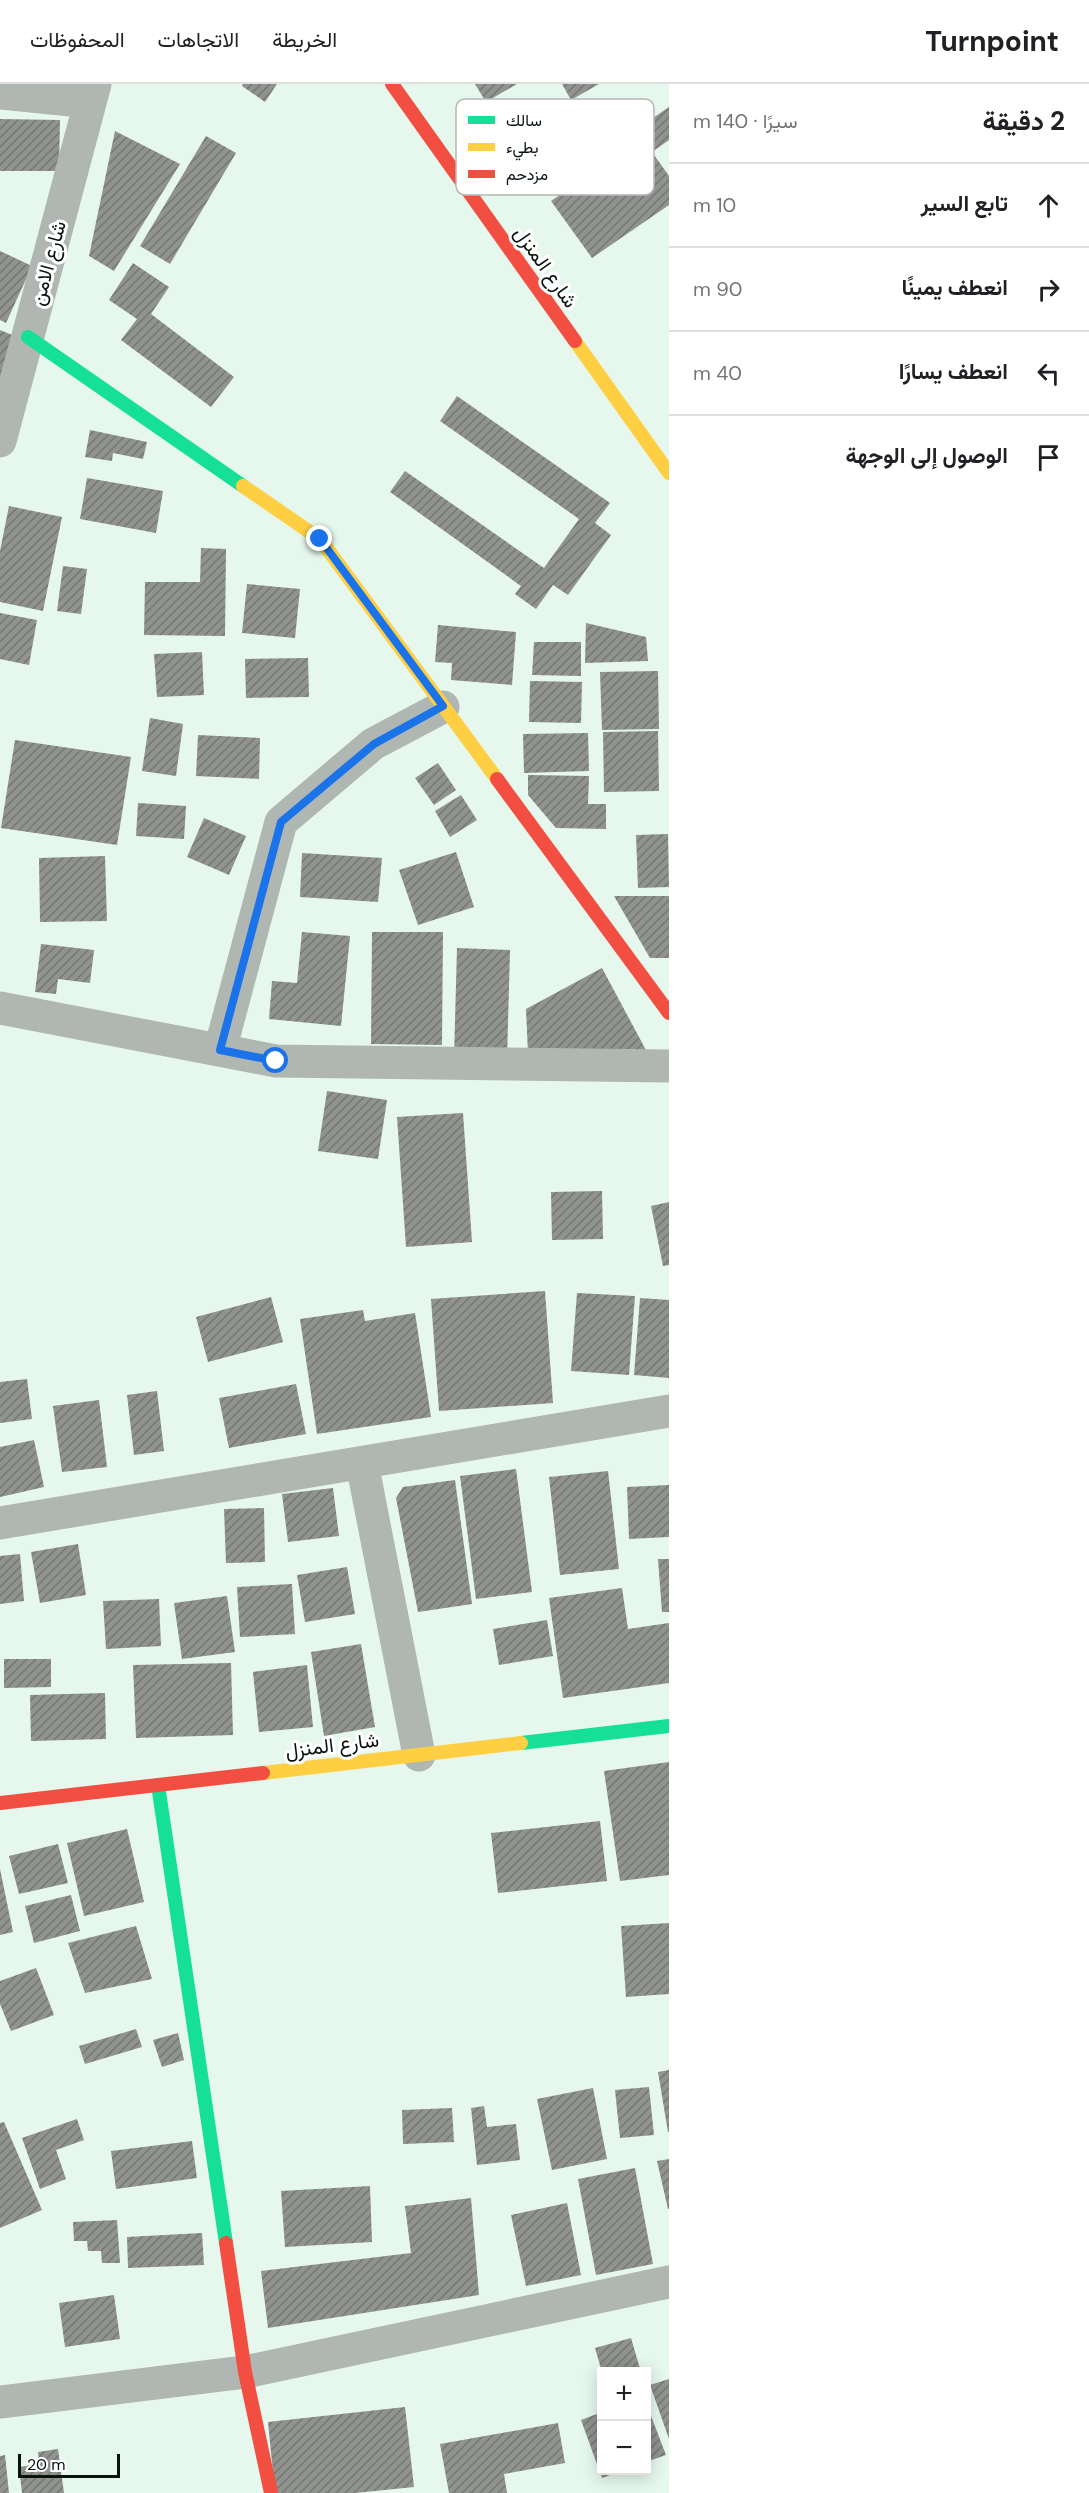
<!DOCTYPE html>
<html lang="ar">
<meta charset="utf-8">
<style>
:root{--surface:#fff;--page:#f2f2f2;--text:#202124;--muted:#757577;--line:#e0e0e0}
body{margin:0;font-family:"DM Sans",Vazirmatn,sans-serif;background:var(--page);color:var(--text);direction:rtl}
.controls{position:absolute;right:18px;bottom:18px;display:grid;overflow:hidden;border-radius:0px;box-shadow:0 3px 15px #0003}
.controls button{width:54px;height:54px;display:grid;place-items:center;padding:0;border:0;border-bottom:2px solid var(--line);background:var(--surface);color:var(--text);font:30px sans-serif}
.scale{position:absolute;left:18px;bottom:15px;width:102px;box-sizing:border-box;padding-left:6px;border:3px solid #08130d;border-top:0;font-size:16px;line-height:21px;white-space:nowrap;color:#08130d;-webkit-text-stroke:4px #fff;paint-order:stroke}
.stop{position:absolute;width:18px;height:18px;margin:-14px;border:4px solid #1a73e8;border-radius:50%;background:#fff}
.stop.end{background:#1a73e8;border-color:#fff;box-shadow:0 2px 6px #0008}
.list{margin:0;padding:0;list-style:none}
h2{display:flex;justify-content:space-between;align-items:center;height:78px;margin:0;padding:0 24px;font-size:26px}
h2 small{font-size:20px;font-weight:400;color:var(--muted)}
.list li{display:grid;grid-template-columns:39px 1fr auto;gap:18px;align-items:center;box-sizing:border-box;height:84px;padding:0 24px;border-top:2px solid var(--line)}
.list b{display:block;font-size:22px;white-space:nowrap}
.list em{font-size:20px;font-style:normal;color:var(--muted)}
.icon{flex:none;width:33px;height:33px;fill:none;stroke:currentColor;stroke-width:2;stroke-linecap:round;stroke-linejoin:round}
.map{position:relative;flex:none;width:669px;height:2409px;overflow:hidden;direction:ltr}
header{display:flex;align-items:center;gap:36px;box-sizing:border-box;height:84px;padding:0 30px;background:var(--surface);border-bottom:2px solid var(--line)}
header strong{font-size:28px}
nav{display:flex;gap:33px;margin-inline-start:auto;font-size:21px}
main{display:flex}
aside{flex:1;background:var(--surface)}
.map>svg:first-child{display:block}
</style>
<header>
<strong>Turnpoint</strong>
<nav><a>الخريطة</a><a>الاتجاهات</a><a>المحفوظات</a></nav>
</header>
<main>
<aside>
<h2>2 دقيقة<small>سيرًا · 140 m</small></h2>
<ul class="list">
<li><svg class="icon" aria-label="ahead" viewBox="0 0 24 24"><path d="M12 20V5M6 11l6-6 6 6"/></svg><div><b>تابع السير</b></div><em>10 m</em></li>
<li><svg class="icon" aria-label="right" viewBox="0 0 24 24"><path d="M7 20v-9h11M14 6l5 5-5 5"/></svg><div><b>انعطف يمينًا</b></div><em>90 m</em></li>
<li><svg class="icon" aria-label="left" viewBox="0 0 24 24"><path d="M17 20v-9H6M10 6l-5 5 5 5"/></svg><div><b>انعطف يسارًا</b></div><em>40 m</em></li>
<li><svg class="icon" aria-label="arrive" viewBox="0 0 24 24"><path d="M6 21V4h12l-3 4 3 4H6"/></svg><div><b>الوصول إلى الوجهة</b></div></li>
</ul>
</aside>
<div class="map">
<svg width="669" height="2409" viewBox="0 0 669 2409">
<defs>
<pattern id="building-hatch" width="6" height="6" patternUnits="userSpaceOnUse" patternTransform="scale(1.5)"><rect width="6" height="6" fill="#909390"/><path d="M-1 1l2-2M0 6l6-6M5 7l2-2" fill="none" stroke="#747774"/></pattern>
</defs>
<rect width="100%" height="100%" fill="#e6f8ed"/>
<!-- building -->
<path fill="url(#building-hatch)" d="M243,0H277L265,18L242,2Z
M475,0H517L486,18Z
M562,0H599L571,16Z
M669,23V56L652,68L669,92V121L592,174L551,117L631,62L625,53Z
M0,35L60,36L59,87H0Z
M115,47L180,80L114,187L89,172Z
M206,52L236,69L170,180L140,162Z
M0,167L32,182L6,239L0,236Z
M133,179L169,203L151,230L234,293L211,323L121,256L137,235L109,216Z
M0,246L22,255L0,305Z
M457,312L610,419L595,439L611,451L568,511L553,501L536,525L515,510L521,502L390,408L405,387L544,484L579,435L440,337Z
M90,346L147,358L143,375L113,369L112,377L85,373Z
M87,394L163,407L156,449L80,435Z
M9,422L62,433L43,527L0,518V467Z
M201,464L226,465L225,552L144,551L145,498H200Z
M63,482L87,485L81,530L57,527Z
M247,500L300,505L295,554L242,549Z
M0,529L37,536L29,581L0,575Z
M586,539L646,553L648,577L585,579Z
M438,541L516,548L512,601L451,596L452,579L435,578Z
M534,558H581V592L532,591Z
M202,568L204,611L157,613L154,570Z
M308,574L309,613L246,614L245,575Z
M658,587L659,645L602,646L600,588Z
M530,597L582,598L581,639L529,638Z
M150,634L183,640L176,692L142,687Z
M658,647L659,707L604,708L603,648Z
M588,649L589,687L524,689L523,650Z
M198,651L260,654L259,695L196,692Z
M15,656L131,673L117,761L1,744Z
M438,679L456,706L434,721L415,694Z
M528,691L589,692L588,720H606V745L556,744L528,711Z
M461,711L477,736L450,753L435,727Z
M138,719L186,722L184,755L136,752Z
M204,734L246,752L229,791L187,773Z
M668,750L669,803L638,804L636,751Z
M456,768L474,823L418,841L399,786Z
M302,769L382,774L378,818L300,813Z
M105,772L107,837L40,838L39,774Z
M614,812H669V874H650Z
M302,848L350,852L341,942L269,935L272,897L297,899Z
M372,848H443L442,961L371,960Z
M41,860L94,866L90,899L58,895L56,910L35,908Z
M457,864L510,866L507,976L454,974Z
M602,884L647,968L528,970L526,925Z
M327,1007L387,1016L378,1075L318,1067Z
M463,1029L472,1158L406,1163L397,1033Z
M602,1107L603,1155L552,1156L551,1108Z
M669,1118V1181L663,1182L651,1122Z
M545,1207L553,1319L439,1327L431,1215Z
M577,1209L635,1212L629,1291L571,1287Z
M271,1213L283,1258L208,1278L196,1233Z
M640,1214L669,1216V1294L634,1291Z
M363,1226L365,1237L415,1229L431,1333L317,1350L300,1235Z
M27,1295L32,1335L0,1339V1298Z
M296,1300L306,1350L229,1364L219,1314Z
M157,1307L164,1367L134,1371L127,1311Z
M99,1316L107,1383L62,1388L53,1322Z
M34,1356L44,1403L0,1413V1363Z
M516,1385L532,1508L476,1515L460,1392Z
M608,1387L619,1485L560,1491L549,1393Z
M455,1396L472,1520L418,1528L396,1414L403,1403Z
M669,1401V1453L629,1455L627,1403Z
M333,1404L339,1452L288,1458L282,1410Z
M264,1424L265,1478L226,1479L224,1425Z
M78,1460L86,1511L40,1519L31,1468Z
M20,1470L24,1517L0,1520V1472Z
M658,1475H669V1528H662Z
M347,1483L355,1530L305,1538L297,1491Z
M292,1500L295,1550L240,1553L237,1503Z
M622,1504L628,1545L669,1539V1599L563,1614L549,1514Z
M227,1512L235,1568L182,1575L174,1519Z
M159,1515L161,1562L106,1565L103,1517Z
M547,1536L553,1572L499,1581L493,1545Z
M361,1560L375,1643L324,1652L311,1568Z
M4,1575H51V1603L4,1604Z
M231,1579L233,1651L136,1654L133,1581Z
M307,1581L313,1643L259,1648L253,1588Z
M105,1609L106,1655L31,1657L30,1611Z
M669,1678V1791L620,1797L604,1687Z
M600,1737L607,1797L498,1809L491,1749Z
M127,1745L144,1818L84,1832L67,1759Z
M58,1760L68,1799L19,1810L9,1772Z
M0,1785L13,1848L0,1851Z
M71,1811L80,1847L34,1859L25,1822Z
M669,1839V1910L626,1913L621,1842Z
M136,1842L152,1895L85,1909L68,1859Z
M36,1884L54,1931L11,1947L0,1920V1897Z
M136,1945L142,1963L85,1980L79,1962Z
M178,1949L184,1976L162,1983L153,1956Z
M669,1986V2048H668L658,1988Z
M649,2003L654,2051L620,2054L615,2006Z
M593,2004L607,2075L552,2086L537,2015Z
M484,2022L487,2043L516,2040L520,2076L477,2081L471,2024Z
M452,2024L454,2058L403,2060L402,2026Z
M77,2035L84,2056L56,2066L66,2095L40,2105L22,2054Z
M4,2038L42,2126L0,2144V2039Z
M192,2057L197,2094L116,2105L111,2067Z
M669,2075V2125H668L657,2077Z
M635,2084L653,2180L596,2191L578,2095Z
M370,2102L372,2158L285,2163L281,2107Z
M471,2114L479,2211L268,2244L261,2187L411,2169L405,2122Z
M567,2119L581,2191L526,2202L511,2131Z
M117,2136L120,2179H102L101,2167H88L87,2157H74L73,2138Z
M202,2149L204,2181L128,2184L127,2153Z
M114,2211L120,2255L65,2263L59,2219Z
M631,2254L641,2288H602L595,2264Z
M669,2295V2355L650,2301Z
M646,2319L666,2371L646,2378Z
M405,2323L414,2403L355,2409H275L268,2338Z
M602,2328V2386L621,2387L602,2394L581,2336Z
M558,2339L565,2379L504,2390L507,2409H449L440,2360Z
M58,2365L64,2409H22L19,2383L39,2380L38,2368Z
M5,2371L9,2409H0V2372Z"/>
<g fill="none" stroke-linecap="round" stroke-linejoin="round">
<!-- street -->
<path stroke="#b0b7b3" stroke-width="33" d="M0,9L90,18
M0,357L95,0
M0,924L276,977L669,982
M220,966L281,738L373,660L443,623
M362,1379L419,1671
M0,1439L669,1327
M0,2318L245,2288L669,2198"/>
<!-- fast -->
<path stroke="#16e098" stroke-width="14" d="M28,253L243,402
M521,1659L669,1642
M158,1701L226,2159"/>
<!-- slow -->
<path stroke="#ffcf43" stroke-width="14" d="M575,257L669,389
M243,402L320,455L497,695
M263,1689L521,1659"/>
<!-- jam -->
<path stroke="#f24e42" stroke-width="14" d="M392,0L575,257
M497,695L669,929
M0,1719L263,1689
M226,2159L245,2288L271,2409"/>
</g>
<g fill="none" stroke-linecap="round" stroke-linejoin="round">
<!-- route -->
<path stroke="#1a73e8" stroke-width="8" d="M276,977L220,966L281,738L374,660L443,622L320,455"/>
</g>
<g text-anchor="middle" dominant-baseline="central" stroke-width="6" stroke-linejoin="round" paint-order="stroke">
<!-- street labels -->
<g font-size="20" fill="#08130d" stroke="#fff">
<text transform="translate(48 179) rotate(-75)">شارع الامن</text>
<text transform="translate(546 183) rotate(55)">شارع المنزل</text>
<text transform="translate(332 1661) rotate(-7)">شارع المنزل</text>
</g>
</g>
<!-- legend -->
<rect x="456" y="15" width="198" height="96" rx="9" fill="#fff" stroke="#b5b8b6" stroke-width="1.5"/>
<rect x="468" y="32" width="27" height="8" fill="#16e098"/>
<rect x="468" y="59" width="27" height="8" fill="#ffcf43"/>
<rect x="468" y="86" width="27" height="8" fill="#f24e42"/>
<g font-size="16" fill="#08130d">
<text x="506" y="42">سالك</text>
<text x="506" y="69">بطيء</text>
<text x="506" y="96">مزدحم</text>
</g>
</svg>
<div class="controls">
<button>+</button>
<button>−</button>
</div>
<div class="scale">20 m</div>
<div class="stop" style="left:276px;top:977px"></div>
<div class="stop end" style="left:320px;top:455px"></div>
</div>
</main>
